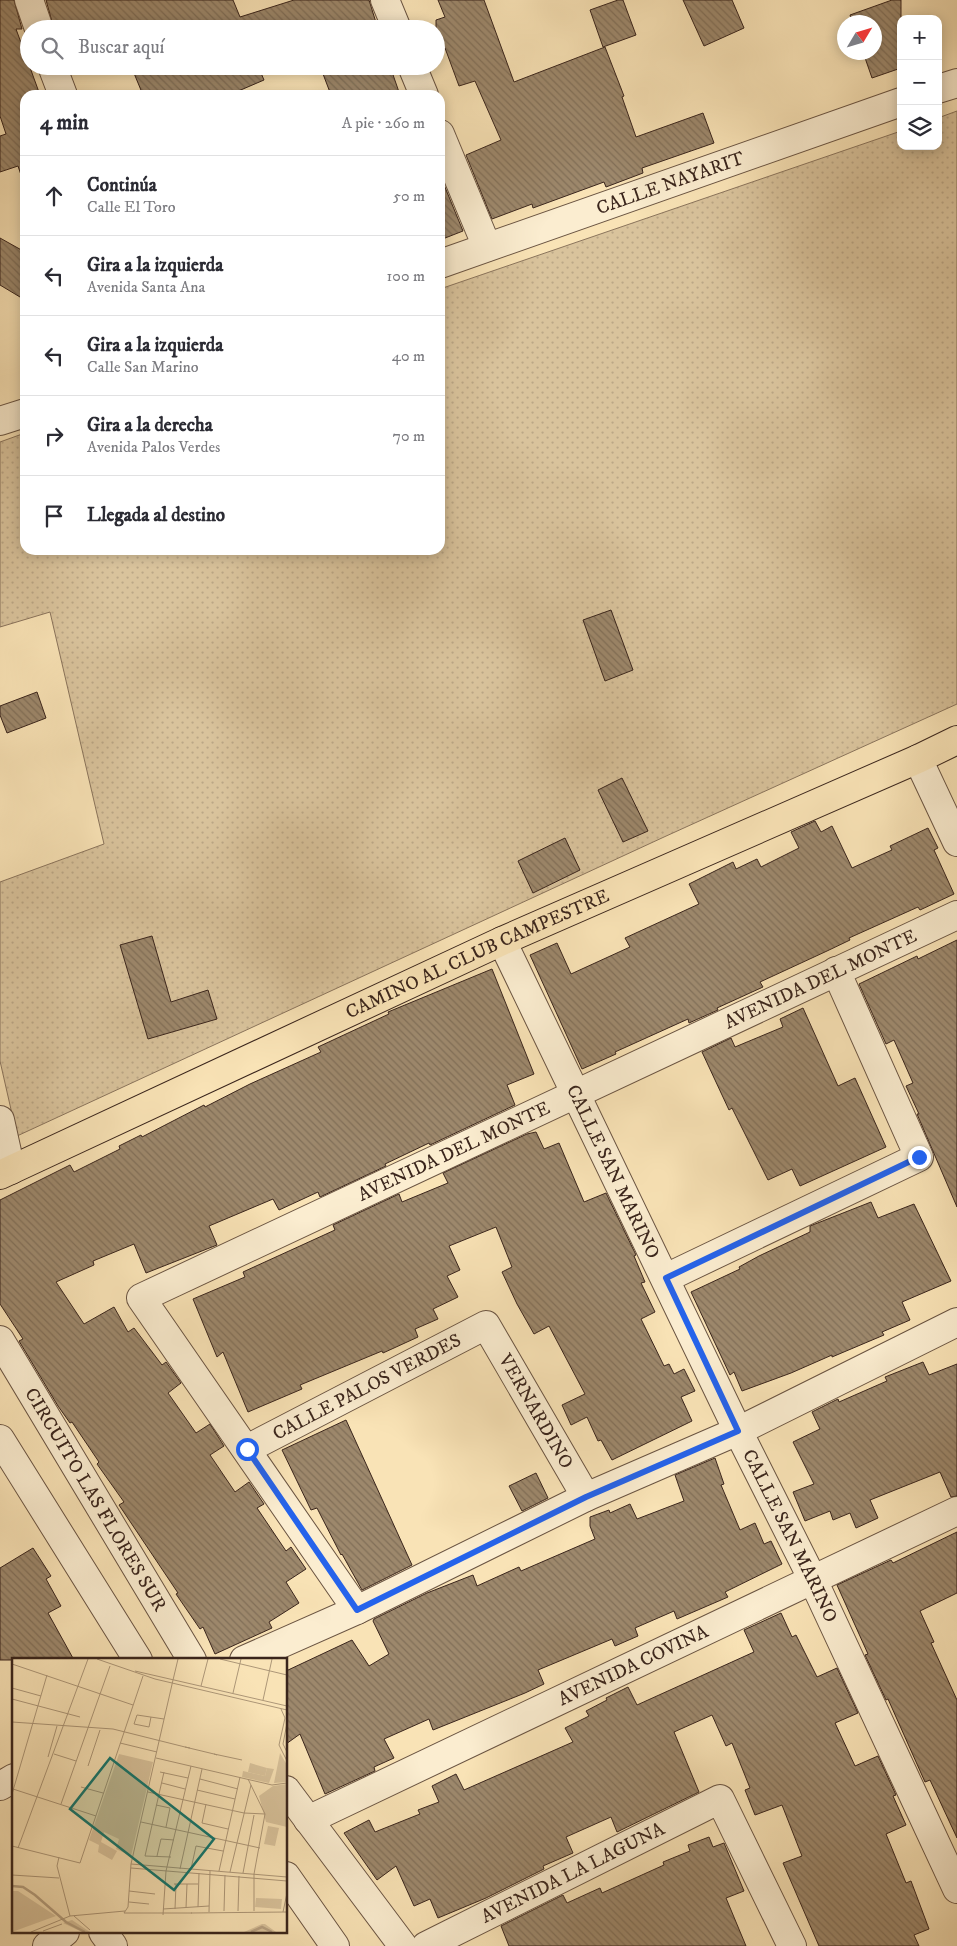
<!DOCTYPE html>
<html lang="es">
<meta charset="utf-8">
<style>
:root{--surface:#fff;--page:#f2f2f3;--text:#2b2b33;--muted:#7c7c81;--line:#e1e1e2}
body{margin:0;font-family:"IM FELL DW Pica",serif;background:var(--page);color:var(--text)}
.controls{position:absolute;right:15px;top:15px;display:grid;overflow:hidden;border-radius:10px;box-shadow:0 2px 12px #0003}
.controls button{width:45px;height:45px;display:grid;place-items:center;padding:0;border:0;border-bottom:1px solid var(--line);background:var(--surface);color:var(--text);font:25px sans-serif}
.compass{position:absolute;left:837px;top:15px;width:45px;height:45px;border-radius:50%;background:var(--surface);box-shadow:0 2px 12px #0003;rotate:52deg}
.stop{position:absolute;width:15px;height:15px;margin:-11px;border:4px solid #2563eb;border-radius:50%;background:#fff}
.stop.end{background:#2563eb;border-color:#fff;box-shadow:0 1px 5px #0008}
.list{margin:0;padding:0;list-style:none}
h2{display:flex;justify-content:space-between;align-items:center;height:65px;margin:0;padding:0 20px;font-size:21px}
h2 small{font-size:16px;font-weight:400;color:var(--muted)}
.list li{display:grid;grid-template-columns:32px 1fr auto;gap:15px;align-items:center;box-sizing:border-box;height:80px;padding:0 20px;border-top:1px solid var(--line)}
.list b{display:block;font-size:19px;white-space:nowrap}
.list p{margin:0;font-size:16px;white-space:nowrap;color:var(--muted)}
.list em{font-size:16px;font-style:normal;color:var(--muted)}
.icon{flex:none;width:28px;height:28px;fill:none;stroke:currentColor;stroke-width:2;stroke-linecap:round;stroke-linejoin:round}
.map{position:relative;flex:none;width:957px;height:1946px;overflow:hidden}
.search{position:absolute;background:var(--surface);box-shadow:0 2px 12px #0003;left:20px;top:20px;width:425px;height:55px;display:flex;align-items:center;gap:12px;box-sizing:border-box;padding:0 18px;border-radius:28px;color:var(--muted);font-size:19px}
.panel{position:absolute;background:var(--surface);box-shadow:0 2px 12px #0003;left:20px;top:90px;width:425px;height:465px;border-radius:15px}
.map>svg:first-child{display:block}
</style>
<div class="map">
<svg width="957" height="1946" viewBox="0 0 957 1946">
<defs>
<pattern id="grass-dots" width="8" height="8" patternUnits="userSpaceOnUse" patternTransform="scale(1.25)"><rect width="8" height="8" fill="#d9c39c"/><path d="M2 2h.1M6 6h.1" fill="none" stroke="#bba786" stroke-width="1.8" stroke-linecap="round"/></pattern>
<pattern id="building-back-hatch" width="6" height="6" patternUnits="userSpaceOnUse" patternTransform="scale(1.25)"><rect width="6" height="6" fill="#9d886c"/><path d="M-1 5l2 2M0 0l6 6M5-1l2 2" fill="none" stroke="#816f58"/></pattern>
</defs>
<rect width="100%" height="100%" fill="#f9e3b6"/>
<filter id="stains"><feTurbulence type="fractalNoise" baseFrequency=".004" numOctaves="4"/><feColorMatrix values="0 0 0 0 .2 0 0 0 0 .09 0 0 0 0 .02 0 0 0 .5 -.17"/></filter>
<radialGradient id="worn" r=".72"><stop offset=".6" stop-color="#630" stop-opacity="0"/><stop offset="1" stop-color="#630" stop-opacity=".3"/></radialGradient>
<!-- grass -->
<path fill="url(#grass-dots)" stroke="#8a745c" d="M957,111V704L664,837L17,1136L0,1061V882L104,844L50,612L0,627V442L25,433V550H440V289L901,131V146H938V118Z"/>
<!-- building -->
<path fill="url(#building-back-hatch)" stroke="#3a251c" d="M0,0H14L22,29H16L40,95H25V177L22,178L18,166L0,172V136L6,134L0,116Z
M46,0H233L240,17L294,0H369L378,29H54Z
M438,0H484L514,82L605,47L624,96L622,97L636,137L703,113L714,143L642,168L643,173L606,187L604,182L533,208L532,204L492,219L466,155L501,140L475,81L459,86L445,48L436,52V20L445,17Z
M618,0H623L636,35L603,47L590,10Z
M683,0H732L744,28L704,46Z
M892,0H901V68L872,78L863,52H874V22H852L850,15Z
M131,66H258L264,80L229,95H143Z
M320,66H390L400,95H331Z
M440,175L463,231L440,240Z
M0,238L25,252V300L0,285Z
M611,610L633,670L605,681L583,620Z
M37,692L46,718L7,733L0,715V706Z
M622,778L648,831L623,842L598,790Z
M815,821L821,832L832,826L852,868L892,850L890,846L928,828L938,848L934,850L954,894L920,910L918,907L849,938L850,940L827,951L760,982L763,987L717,1008L718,1010L689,1023L688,1019L615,1052L616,1054L582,1069L530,955L557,943L571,974L630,947L625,938L699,904L689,884L733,862L736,869L757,859L761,867L799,848L791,832Z
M565,838L580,870L533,893L518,861Z
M152,936L171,1002L208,990L217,1019L148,1039L120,945Z
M957,940V1207L917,1114H919L906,1086L913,1083L894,1040L886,1044L859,984L917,956L918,959Z
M492,969L534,1074L507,1085L515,1105L430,1145L429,1143L385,1164L386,1166L320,1197L318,1192L279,1210L273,1199L209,1226L217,1245L146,1273L134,1244L93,1261L94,1265L56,1282L84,1324L114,1307L128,1332L134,1328L162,1365L166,1362L181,1383L168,1393L196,1433L210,1424L224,1446L210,1455L235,1492L249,1482L264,1504L257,1508L286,1551L291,1547L306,1569L286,1582L299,1603L269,1622L272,1628L215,1654L203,1627L200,1629L176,1594L178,1593L119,1505L124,1502L97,1464L99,1462L72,1422L70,1423L58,1406L19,1341L23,1339L0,1304V1200L70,1165L74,1172L120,1149L119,1146L141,1135L142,1137L204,1105L205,1107L250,1084L321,1052L318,1047L389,1014L388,1012Z
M803,1008L838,1086L855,1078L886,1147L800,1186L792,1169L768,1180L732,1108L729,1110L702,1052L731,1038L735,1047L783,1027L780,1019Z
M536,1132L544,1149L559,1143L584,1202L606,1193L636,1255L634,1256L645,1282L641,1283L655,1312L641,1319L664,1366L669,1364L674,1374L684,1369L695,1391L681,1397L692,1421L612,1460L601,1440L598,1441L587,1417L571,1425L562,1405L585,1394L549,1326L534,1334L517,1304L502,1272L512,1267L496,1227L449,1246L460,1270L447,1276L458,1297L433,1309L438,1319L415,1329L418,1337L383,1353L382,1351L300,1385L302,1389L248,1412L223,1352L217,1357L193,1299L245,1277L243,1272L335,1230L333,1225L399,1194L402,1202L448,1183L443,1173L527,1134Z
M871,1202L878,1218L914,1204L951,1281L902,1302L910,1320L882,1332L884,1335L832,1357V1355L791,1373L742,1391L734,1372L730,1375L691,1292L740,1269L739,1267L759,1256L810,1232V1226Z
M923,1362L929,1375L957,1364V1496L951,1497L940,1472L870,1500L878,1518L856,1528L850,1513L833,1520L830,1511L805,1521L793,1492L814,1484L793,1442L820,1429L812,1412L838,1399L839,1402L887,1381L885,1377Z
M346,1420L412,1565L362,1590L342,1554L341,1555L317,1508L311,1510L282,1450Z
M715,1458L724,1484L721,1485L740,1530L755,1523L764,1544L771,1541L782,1564L725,1592L728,1597L677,1619L674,1611L635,1628L638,1636L615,1646L612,1639L538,1670L544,1684L525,1693L433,1730L429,1719L384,1739L394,1758L374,1767L375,1771L325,1794L300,1734L286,1744V1671L352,1640L369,1666L389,1654L373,1621L374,1619L427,1593L473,1575L477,1586L519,1567L521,1571L595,1539L590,1526V1517L609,1510L610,1513L630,1504L637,1519L684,1501L675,1475Z
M536,1473L548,1498L522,1511L509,1486Z
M957,1532V1593L920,1611L934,1642L931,1643L957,1700V1838L930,1780L925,1782L888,1699L886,1700L865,1655L868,1654L837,1585L891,1560L893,1563Z
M33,1548L51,1576L46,1579L61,1606L48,1613L74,1660H0V1568Z
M781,1613L792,1637L796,1635L817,1677L837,1668L858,1713L835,1723L855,1766L878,1756L896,1795L893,1796L906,1825L886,1834L906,1883L911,1881L929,1929L914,1935L919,1946H819L783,1863L802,1856L782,1805L755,1815L745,1790L750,1788L732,1743L726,1746L712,1715L674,1732L699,1792L617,1832L611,1817L566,1837L573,1853L543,1866L544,1869L486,1898L438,1918L430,1899L414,1906L396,1866L377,1880L344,1833L369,1820L375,1832L420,1814L418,1810L439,1802L432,1786L456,1774L464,1790L573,1742L565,1728L589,1716L586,1711L607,1700L606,1698L628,1687L637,1705L754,1652L744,1630Z
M709,1837L713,1847L724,1843L744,1891L726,1898L746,1946H509L501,1926L563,1895L567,1903L600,1888L602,1893L664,1865L663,1862L690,1851L688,1845Z"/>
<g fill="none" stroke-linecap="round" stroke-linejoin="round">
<!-- minor casing -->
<g stroke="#6a5442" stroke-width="30">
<g id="minor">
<path d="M29,0L39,29"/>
<path d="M385,0L397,29"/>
<path d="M52,66L63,95"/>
<path d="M412,66L424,95"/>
<path d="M938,89L957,83"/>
<path d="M440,134L487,247"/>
<path id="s1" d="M440,264L901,102"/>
<path d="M0,421L25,413"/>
<path d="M918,759L957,842"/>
<path id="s2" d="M502,941L738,1431L813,1580L957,1889"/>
<path d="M0,1120L11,1170"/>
<path d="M666,1278L919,1157L836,971"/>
<path id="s3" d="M0,1340L192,1660"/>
<path d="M0,1439L138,1660"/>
<path id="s4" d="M247,1449L486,1325L586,1497"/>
<path id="s5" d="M357,1610L141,1298L957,915"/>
<path d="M244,1660L357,1610L586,1497L738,1431L957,1322"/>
<path d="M0,1786L14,1778"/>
<path d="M286,1790L403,1946"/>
<path id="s6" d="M308,1820L957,1511"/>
<path d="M286,1876L335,1946"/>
<path d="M103,1932L113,1946"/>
<path d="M47,1946L65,1932"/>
<path id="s7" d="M426,1946L720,1799L792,1946"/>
</g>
</g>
<!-- major casing -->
<g stroke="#3a251c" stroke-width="30">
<g id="major">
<path id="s8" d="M0,1175L502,941L918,759L957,740"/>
</g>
</g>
<!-- minor -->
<use href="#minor" stroke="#fbedd0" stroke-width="28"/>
<!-- major -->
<use href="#major" stroke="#f9e3b6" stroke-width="28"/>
</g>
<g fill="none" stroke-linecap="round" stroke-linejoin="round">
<!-- route -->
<path stroke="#2563eb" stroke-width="6" d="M247,1449L357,1610L586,1497L738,1431L666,1278L919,1157"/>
</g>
<g text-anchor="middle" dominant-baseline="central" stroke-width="4" stroke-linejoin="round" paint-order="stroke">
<!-- street labels -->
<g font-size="19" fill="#3a251c" stroke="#fbedd0">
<text stroke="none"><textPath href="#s1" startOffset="244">CALLE NAYARIT</textPath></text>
<text stroke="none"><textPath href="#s8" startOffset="526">CAMINO AL CLUB CAMPESTRE</textPath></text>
<text stroke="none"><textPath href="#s5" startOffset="1130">AVENIDA DEL MONTE</textPath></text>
<text stroke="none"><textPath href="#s5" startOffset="725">AVENIDA DEL MONTE</textPath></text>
<text stroke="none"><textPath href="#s2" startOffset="256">CALLE SAN MARINO</textPath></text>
<text stroke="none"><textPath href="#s4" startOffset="135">CALLE PALOS VERDES</textPath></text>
<text stroke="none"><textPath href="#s4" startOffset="369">VERNARDINO</textPath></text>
<text stroke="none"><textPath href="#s3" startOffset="186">CIRCUITO LAS FLORES SUR</textPath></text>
<text stroke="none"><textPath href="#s2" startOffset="661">CALLE SAN MARINO</textPath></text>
<text stroke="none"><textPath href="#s6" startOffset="360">AVENIDA COVINA</textPath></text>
<text stroke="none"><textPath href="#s7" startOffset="164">AVENIDA LA LAGUNA</textPath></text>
</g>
</g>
<!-- overview -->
<g transform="translate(12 1658)">
<rect width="275" height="275" fill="#f9e3b6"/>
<path d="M268,95L275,107V124L262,125ZM107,96L141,104L119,198L104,191L107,181L92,174L89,184L105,193L100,202L86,194L87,187L77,182ZM255,110L262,111L257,125L230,119L231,113L253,118ZM0,233H6L44,258L0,274ZM60,262L78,274H70L51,265Z" fill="#d9c39c"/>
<path d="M253,266L264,274H232L250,266Z" fill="#d9c39c"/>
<path d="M275,126V169L254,164L247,138L261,128Z" fill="#d9c39c"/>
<path d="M238,105L255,110L253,118L236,114ZM265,134L275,136V165L260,162ZM256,168L267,170L263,188L252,186ZM244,240L270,241L269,251L243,249Z" fill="#d9c39c"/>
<path fill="none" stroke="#b8a282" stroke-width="2.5" d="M0,228L11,229L23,237L54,264L73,274M239,274L250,269L260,274"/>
<path fill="none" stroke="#ad9778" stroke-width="1" d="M85,1L143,21L275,52M208,1L275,17M0,6L121,47M123,13L275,48M161,22L166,1M161,22L119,206L116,249L112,255H180M189,28L196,1M0,30L29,38M221,35L229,1M0,41L68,59M251,42L260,1M269,51L273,60L267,87L275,103M139,59L137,69L122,66L125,57L152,61M0,64L101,71L173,89M275,65L271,86L275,94M108,85L145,94M178,90L173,89L202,96M42,96L64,103M205,97L202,96L230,102M36,99L45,68M144,100L260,127L275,125M76,108L88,72M148,114L176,120M152,114L133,198L159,199M188,121L226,131M236,121L253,156L242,216V253M150,125L173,131M69,129L91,135M1,131L84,158M185,132L223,141M136,134L232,155L253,156M0,136L35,17M49,146L98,8M194,146L190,165L216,171M144,147L158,150L154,169M129,164L248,190M0,188L68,205L131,18M6,190L76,1M145,198L149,181L162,182M47,199L45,208L58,258M119,206L275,219M119,210L275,223M168,211L190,111M179,211L184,188L211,193M207,213L228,119M218,214L239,127M231,215L242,157M0,217L47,220M162,226H186M117,233L143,236M117,244L137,246M186,249L187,215M174,250L175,226M151,251L197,248M163,251L164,226M212,253L213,217M226,253L227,218M197,254L198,213M271,254L275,235M179,255L275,254M151,257L154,213L179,108M62,258L78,272M31,273L50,266M19,274L58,258L113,253"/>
<path fill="#0f766e" fill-opacity="0.15" stroke="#0f766e" stroke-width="2.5" d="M98,100L202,181L162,232L58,151Z"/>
<rect width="275" height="275" fill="none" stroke="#3a251c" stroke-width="2.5"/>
</g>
<rect width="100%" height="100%" filter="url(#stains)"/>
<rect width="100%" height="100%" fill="url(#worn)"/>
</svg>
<div class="controls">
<button>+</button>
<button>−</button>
<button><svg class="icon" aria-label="layers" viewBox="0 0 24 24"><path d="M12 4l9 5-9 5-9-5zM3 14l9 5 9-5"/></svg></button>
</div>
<svg class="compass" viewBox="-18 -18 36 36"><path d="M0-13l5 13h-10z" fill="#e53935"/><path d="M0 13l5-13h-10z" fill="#7c7c81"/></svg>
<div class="stop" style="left:247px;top:1449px"></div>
<div class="stop end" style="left:919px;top:1157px"></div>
<div class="search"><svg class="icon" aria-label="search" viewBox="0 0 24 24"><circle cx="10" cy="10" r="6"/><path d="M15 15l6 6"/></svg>Buscar aquí</div>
<section class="panel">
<h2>4 min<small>A pie · 260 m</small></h2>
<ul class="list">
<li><svg class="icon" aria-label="ahead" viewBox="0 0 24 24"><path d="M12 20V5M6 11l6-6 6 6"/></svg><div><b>Continúa</b><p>Calle El Toro</p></div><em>50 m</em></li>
<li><svg class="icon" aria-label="left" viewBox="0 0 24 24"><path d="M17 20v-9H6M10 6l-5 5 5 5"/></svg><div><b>Gira a la izquierda</b><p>Avenida Santa Ana</p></div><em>100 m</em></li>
<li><svg class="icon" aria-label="left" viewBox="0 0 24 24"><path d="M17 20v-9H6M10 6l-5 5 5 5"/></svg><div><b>Gira a la izquierda</b><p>Calle San Marino</p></div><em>40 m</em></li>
<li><svg class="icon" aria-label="right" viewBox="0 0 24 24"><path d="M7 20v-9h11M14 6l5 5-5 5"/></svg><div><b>Gira a la derecha</b><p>Avenida Palos Verdes</p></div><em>70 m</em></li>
<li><svg class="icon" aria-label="arrive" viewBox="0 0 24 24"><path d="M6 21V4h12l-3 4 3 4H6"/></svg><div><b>Llegada al destino</b></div></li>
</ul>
</section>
</div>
